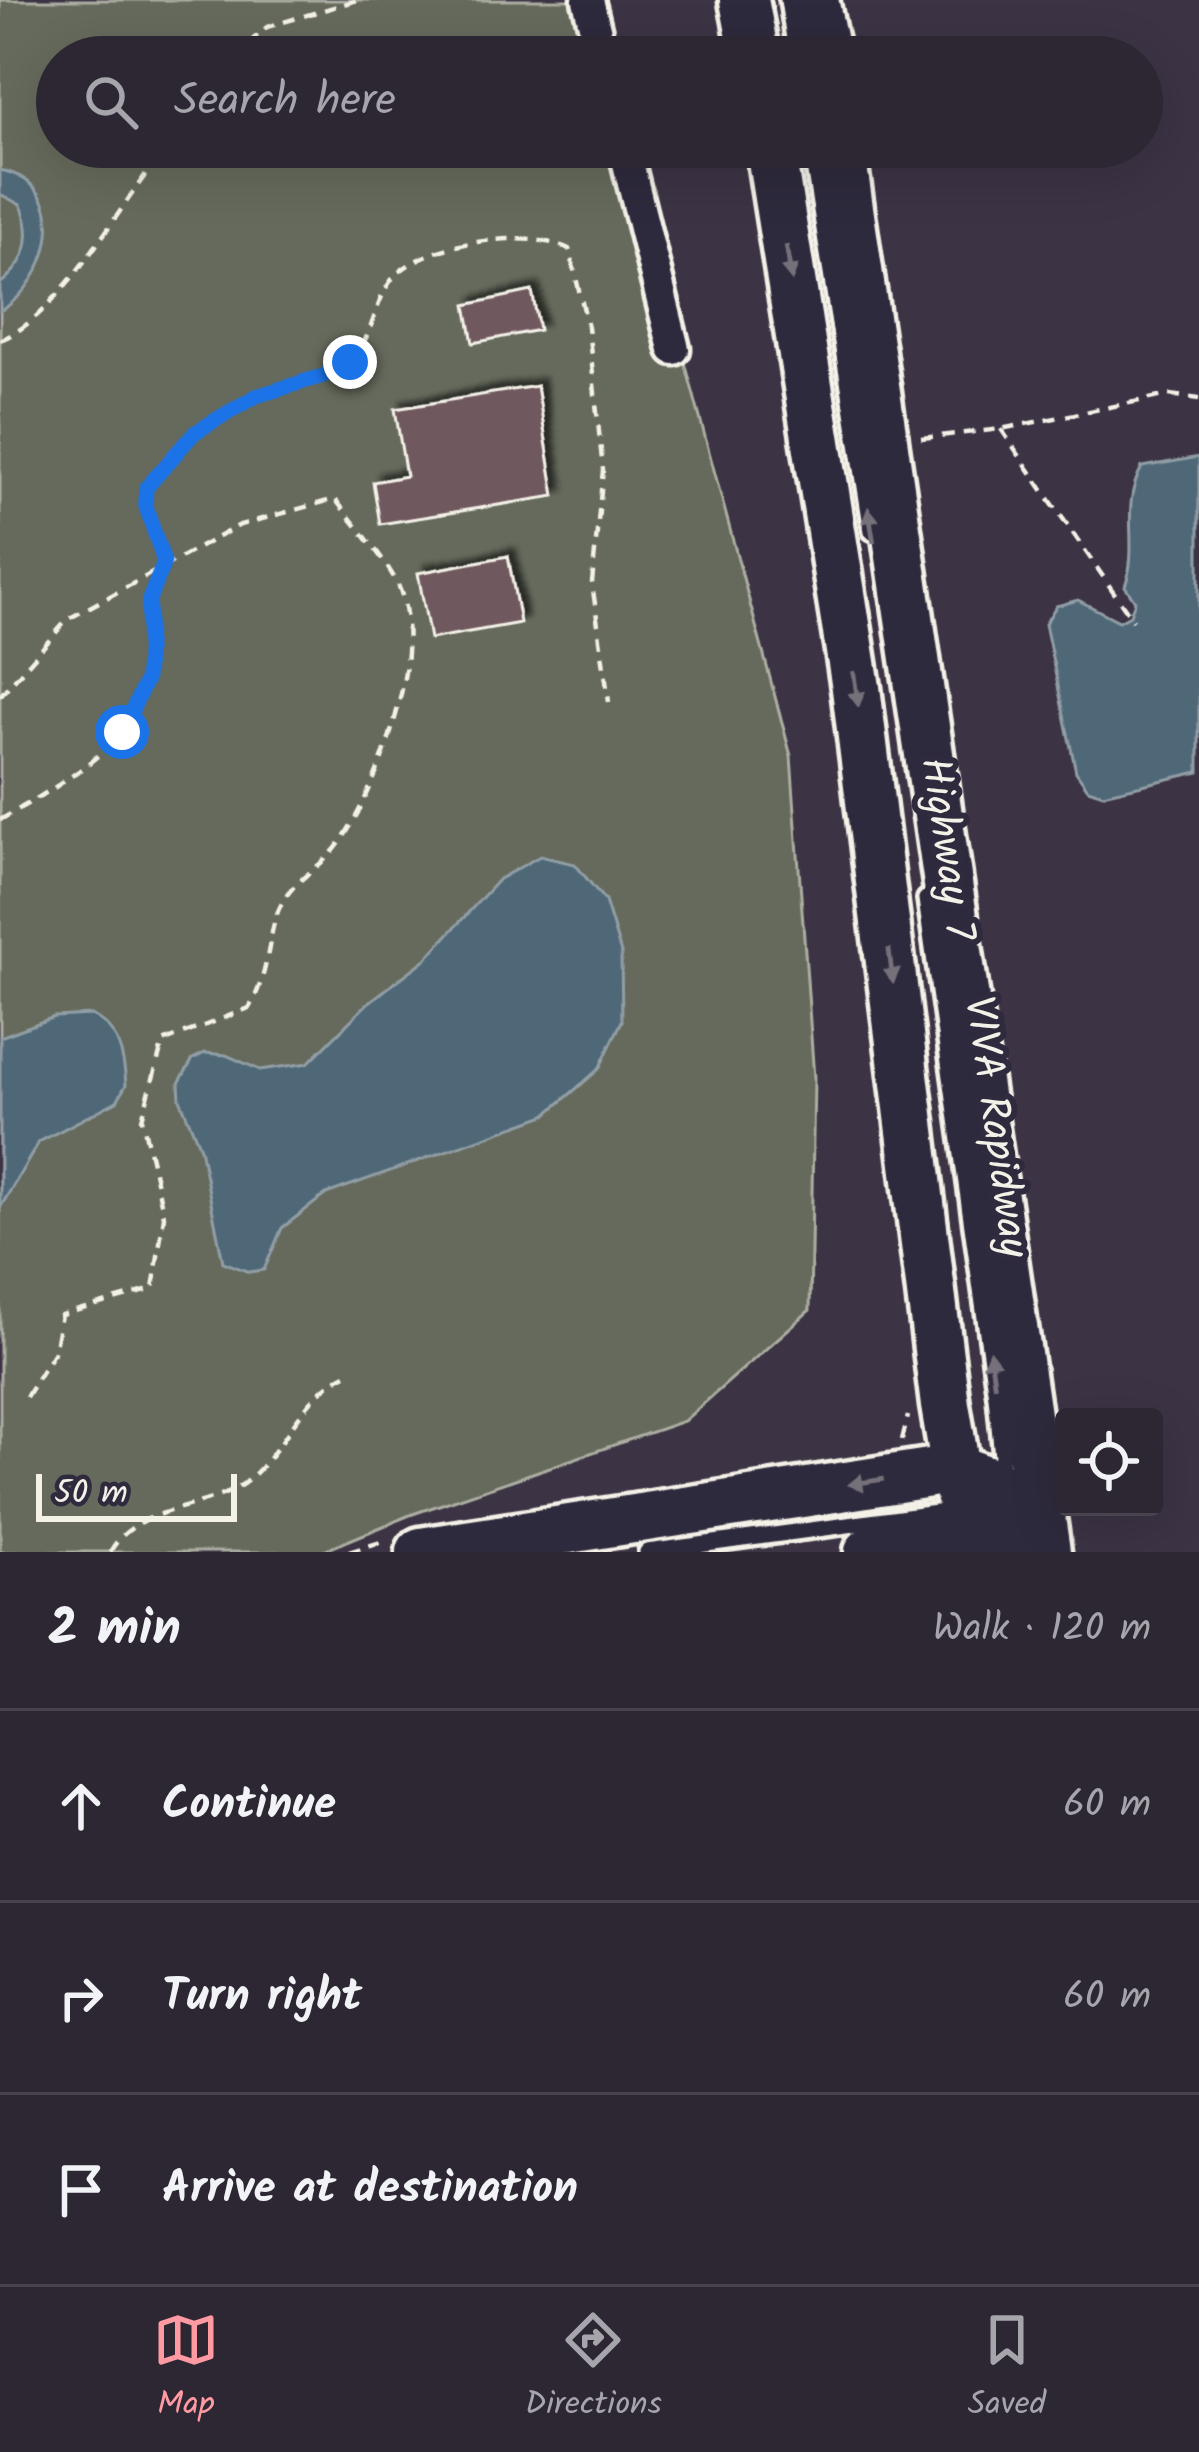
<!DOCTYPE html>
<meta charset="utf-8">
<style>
:root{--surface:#2d2633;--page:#39323f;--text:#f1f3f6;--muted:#a7a5ac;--line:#48434e;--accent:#ff9aa2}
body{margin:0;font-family:Kalam,sans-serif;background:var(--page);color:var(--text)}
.controls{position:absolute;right:36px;bottom:36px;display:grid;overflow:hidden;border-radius:12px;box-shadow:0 12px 48px #0002}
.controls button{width:108px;height:108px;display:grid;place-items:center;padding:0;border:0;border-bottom:3px solid var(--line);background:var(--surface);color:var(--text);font:60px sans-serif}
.scale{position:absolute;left:36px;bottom:30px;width:201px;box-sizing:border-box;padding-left:12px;border:6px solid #f4f1e8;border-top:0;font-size:33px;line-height:42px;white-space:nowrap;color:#f4f1e8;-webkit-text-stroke:9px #2f2a3d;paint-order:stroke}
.stop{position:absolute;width:36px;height:36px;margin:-27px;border:9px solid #1a73e8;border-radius:50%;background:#fff}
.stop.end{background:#1a73e8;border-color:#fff;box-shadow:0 3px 12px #0008}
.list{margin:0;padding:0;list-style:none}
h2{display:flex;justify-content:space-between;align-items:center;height:156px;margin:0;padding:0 48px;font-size:51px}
h2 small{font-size:39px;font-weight:400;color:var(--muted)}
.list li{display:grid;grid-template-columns:78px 1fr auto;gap:36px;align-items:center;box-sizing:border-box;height:192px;padding:0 48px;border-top:3px solid var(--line)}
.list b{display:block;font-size:45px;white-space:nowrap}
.list em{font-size:39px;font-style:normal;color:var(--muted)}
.icon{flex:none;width:66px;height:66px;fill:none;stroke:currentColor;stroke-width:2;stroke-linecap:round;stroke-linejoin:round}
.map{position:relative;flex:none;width:1199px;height:1552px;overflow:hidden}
.search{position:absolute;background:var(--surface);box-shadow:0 12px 48px #0002;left:36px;right:36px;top:36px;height:132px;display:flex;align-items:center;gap:30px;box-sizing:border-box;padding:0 42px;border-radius:66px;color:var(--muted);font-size:45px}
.sheet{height:732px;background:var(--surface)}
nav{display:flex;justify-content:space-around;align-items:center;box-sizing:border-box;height:168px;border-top:3px solid var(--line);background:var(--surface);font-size:33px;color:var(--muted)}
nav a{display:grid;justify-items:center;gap:6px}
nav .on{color:var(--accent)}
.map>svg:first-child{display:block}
</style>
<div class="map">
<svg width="1199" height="1552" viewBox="0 0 1199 1552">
<defs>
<filter id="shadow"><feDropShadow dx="7" dy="-7" stdDeviation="3" flood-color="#0009"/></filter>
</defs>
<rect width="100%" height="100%" fill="#3c3344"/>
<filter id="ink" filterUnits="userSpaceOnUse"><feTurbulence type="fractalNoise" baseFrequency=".00833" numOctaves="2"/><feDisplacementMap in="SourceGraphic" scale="24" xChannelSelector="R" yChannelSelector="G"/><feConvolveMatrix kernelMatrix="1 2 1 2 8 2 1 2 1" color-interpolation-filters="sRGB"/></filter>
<g filter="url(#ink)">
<!-- green -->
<path fill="#656a5c" stroke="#acaea2" stroke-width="3" d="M0,0H587L603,57H57V147H627L791,756L814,1078L810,1310L684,1421L410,1515L321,1552H0Z"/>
<!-- water -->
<path fill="#4f6778" stroke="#919ea5" stroke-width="3" d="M0,170C76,185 52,281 0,311V284C27,263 34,236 21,205L0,194Z
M1199,457V772L1103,794L1088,789L1076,772L1045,624L1056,606L1078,600L1119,621L1130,615L1135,601L1125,586C1140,543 1119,509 1142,467Z
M540,856L575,864L605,901L621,953L622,1021L599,1069L546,1115L326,1194L282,1228L264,1270L249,1272L223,1262L200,1148L180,1099L179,1083L193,1059L205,1053L226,1055L260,1070L308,1063L368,1003L426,959L499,879Z
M91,1015C119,1028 124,1056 126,1085L117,1101L39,1142L0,1208V1037L54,1017Z"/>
<!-- building -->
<path fill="#6f585e" stroke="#f4f1e8" stroke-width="3" filter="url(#shadow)" d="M532,291L539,330L473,343L466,305Z
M537,386L555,496L380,524L373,482L406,476L395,409Z
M508,556L520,623L430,639L418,573Z"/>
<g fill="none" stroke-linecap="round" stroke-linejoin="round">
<!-- service casing -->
<g stroke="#f4f1e8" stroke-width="24">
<path id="service" d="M788,0L797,57
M811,147L872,531
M926,899L996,1396L1002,1456L997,1475
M647,1552L959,1510"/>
</g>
<!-- minor casing -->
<g stroke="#f4f1e8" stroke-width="39">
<path id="minor" d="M588,0L602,57
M624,147L674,349"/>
</g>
<!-- primary casing -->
<g stroke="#f4f1e8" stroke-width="57">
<path id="primary" d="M744,0L755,57
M814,0L826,57
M770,147L856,688L945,1405L970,1552
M840,147L1046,1552
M421,1552L956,1469L995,1483L1009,1552
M869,1552L968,1539L995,1524"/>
</g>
<!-- path -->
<path stroke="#f4f1e8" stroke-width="4.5" stroke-dasharray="12 9" stroke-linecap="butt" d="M233,57L267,27L357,0
M0,340C61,317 123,198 167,147
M1001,429L1133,620
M921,438L1001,429L1169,395L1199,399
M0,696L68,619L240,525L335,499C355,525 380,552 396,581C431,647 379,788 339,844C323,867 296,877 282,903C266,931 272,970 249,1008L163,1042L142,1119L164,1216L153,1289L61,1315L54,1352L24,1400
M0,820C54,788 135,747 146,678C150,654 148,629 149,605C150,590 163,576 164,562C164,535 135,511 150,483C170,443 220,409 262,394C290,385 324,382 348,363C372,343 373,306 390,282C419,241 527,228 569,249L588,327L603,470L592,583L609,702
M902,1440L908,1416
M110,1552C138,1502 207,1513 247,1481C287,1448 298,1398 346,1374
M349,1552L387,1540"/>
<!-- service -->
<use href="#service" stroke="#2f2a3d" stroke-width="15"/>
<!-- minor -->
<use href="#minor" stroke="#2f2a3d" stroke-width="30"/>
<!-- primary -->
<use href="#primary" stroke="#2f2a3d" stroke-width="48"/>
</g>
<!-- one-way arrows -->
<defs><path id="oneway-solid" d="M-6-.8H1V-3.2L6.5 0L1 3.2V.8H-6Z" transform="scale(3)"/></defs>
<g fill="#747079">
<use href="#oneway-solid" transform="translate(789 263) rotate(81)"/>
<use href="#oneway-solid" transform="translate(871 525) rotate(-99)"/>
<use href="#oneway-solid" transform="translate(856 689) rotate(82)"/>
<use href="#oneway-solid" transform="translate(891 966) rotate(83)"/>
<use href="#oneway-solid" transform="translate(992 1368) rotate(-98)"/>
<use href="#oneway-solid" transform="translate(866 1482) rotate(171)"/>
</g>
</g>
<g fill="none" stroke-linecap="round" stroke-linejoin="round" filter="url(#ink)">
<!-- route -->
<path stroke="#1a73e8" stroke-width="15" d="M122,732L146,680L149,600L164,562L145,504L146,488L194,433L256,396L323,376L350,362"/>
</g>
<g text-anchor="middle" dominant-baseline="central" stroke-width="12" stroke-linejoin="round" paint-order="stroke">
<!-- street labels -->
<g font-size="42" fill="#f4f1e8" stroke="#2f2a3d">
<text transform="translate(946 849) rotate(82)">Highway 7</text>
<text transform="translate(995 1127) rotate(82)">VIVA Rapidway</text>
</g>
</g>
</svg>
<div class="controls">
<button><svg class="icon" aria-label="locate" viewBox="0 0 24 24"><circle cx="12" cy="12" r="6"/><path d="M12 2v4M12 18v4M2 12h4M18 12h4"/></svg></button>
</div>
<div class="scale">50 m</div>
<div class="stop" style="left:122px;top:732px"></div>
<div class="stop end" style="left:350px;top:362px"></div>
<div class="search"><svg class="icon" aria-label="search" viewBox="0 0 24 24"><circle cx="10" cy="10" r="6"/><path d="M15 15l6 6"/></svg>Search here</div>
</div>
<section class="sheet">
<h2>2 min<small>Walk · 120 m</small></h2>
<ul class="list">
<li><svg class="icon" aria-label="ahead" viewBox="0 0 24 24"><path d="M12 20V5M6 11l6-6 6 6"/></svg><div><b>Continue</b></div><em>60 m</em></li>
<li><svg class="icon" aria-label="right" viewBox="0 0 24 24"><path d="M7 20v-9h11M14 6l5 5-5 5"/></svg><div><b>Turn right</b></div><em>60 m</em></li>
<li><svg class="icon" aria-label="arrive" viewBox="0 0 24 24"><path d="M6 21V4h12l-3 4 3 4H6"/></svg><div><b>Arrive at destination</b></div></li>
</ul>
</section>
<nav>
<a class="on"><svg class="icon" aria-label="map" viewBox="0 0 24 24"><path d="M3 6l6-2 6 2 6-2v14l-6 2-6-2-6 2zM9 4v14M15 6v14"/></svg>Map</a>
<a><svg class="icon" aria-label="directions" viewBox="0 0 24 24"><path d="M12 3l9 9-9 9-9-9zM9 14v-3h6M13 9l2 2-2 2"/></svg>Directions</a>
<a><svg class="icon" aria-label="saved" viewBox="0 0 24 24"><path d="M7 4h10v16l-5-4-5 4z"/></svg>Saved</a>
</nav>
